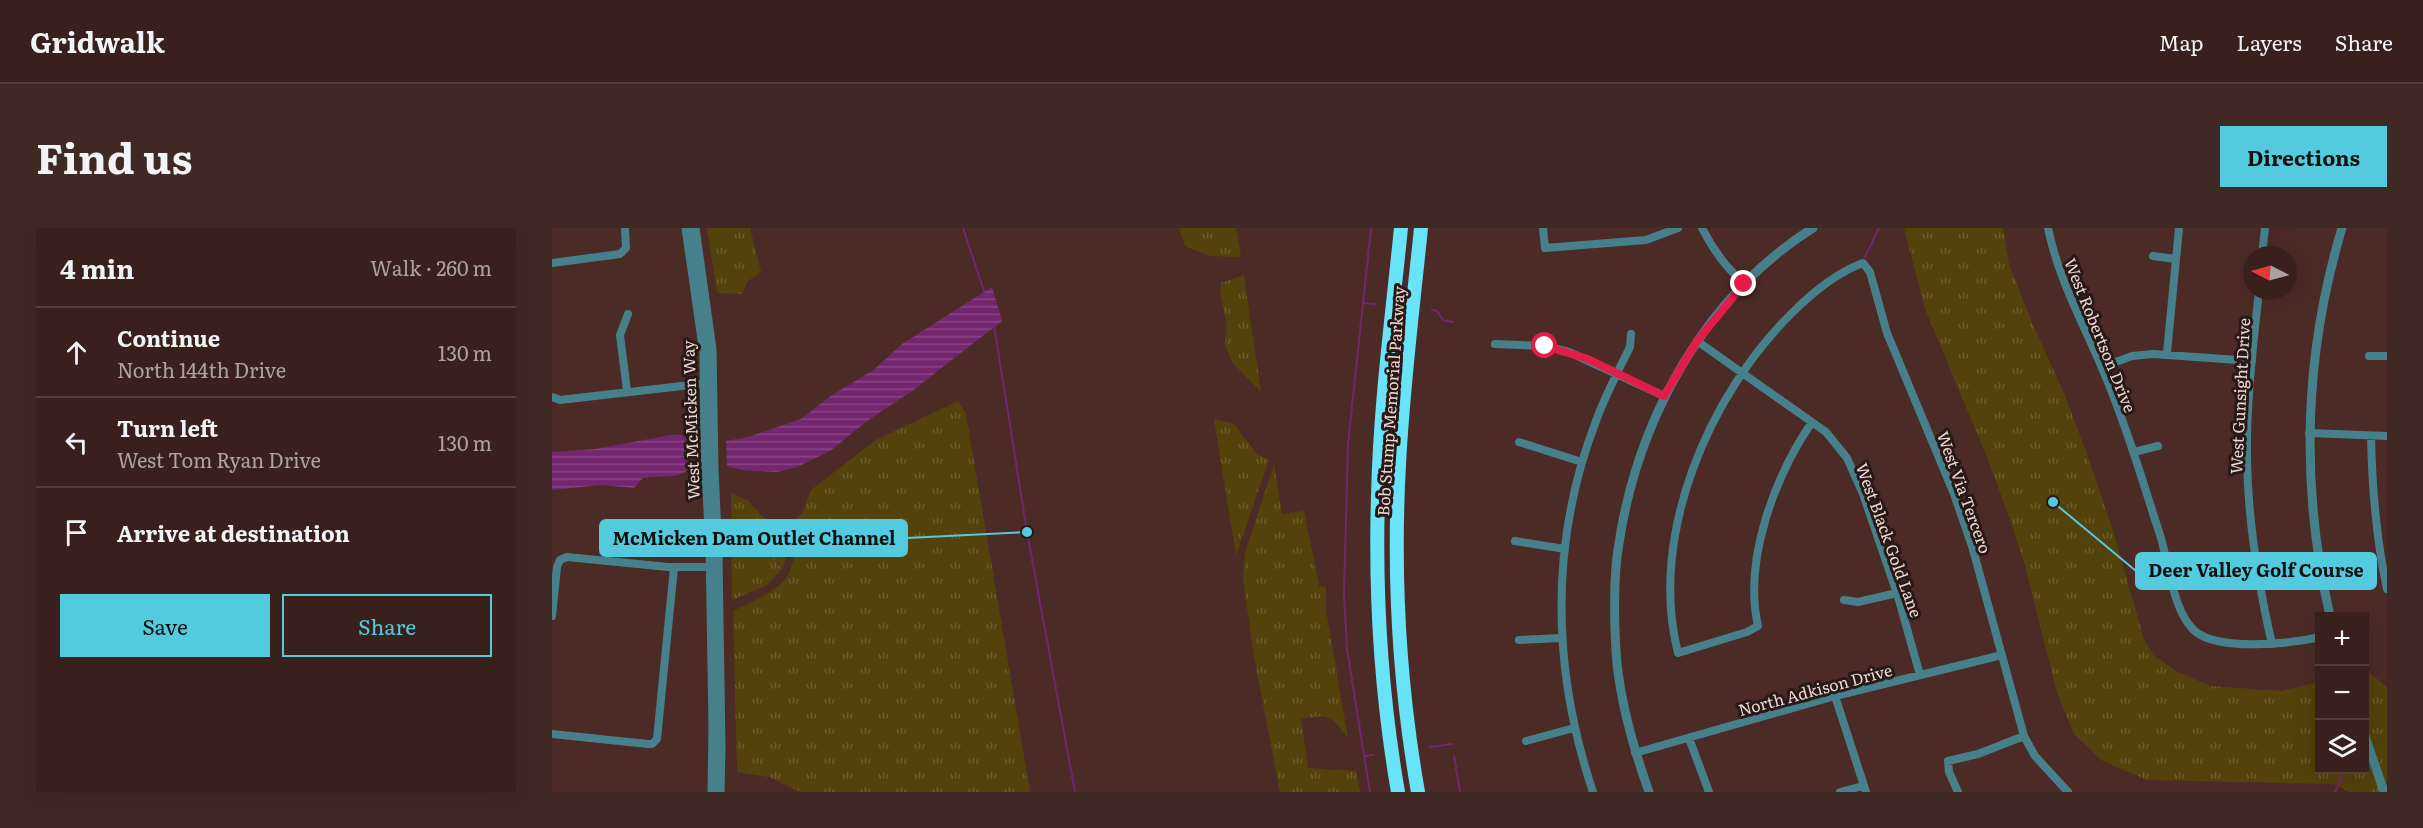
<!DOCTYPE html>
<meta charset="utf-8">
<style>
:root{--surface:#39201c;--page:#402825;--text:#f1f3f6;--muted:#aba3a3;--line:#533e3b;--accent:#54cade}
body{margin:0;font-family:Literata,serif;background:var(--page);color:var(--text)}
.controls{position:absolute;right:18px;bottom:18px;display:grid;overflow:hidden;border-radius:0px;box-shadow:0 6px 24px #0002}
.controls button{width:54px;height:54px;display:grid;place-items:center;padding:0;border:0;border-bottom:2px solid var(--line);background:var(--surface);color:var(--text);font:30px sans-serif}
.compass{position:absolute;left:1691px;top:18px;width:54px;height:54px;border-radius:50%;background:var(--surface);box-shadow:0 6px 24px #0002;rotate:276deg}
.stop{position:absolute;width:18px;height:18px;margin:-14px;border:4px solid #e11d48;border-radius:50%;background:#fff}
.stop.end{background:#e11d48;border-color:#fff;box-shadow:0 2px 6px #0008}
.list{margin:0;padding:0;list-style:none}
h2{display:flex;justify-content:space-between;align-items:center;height:78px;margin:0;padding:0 24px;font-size:26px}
h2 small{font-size:20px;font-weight:400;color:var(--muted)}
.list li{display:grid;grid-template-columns:39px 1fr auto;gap:18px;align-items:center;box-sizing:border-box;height:90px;padding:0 24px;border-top:2px solid var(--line)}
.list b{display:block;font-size:22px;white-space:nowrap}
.list p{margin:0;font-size:20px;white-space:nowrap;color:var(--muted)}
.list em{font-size:20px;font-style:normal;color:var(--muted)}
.actions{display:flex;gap:12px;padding:18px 24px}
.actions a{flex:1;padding:14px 0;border:2px solid var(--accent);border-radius:0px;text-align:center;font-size:21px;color:var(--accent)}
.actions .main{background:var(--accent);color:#111}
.icon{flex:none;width:33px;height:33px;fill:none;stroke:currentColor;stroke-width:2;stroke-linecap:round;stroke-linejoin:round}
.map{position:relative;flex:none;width:1835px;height:564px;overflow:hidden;border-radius:0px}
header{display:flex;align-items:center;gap:36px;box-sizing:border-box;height:84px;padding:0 30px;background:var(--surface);border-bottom:2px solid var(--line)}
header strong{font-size:28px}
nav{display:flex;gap:33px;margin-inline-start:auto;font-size:21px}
.intro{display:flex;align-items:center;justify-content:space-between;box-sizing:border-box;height:144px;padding:0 36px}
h1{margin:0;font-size:42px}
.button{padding:15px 27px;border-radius:0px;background:var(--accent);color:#111;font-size:21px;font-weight:700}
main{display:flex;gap:36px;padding:0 36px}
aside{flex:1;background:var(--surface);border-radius:0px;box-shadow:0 6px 24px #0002}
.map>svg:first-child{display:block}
</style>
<header>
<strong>Gridwalk</strong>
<nav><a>Map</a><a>Layers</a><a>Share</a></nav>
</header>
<div class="intro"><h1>Find us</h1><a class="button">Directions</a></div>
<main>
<aside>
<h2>4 min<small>Walk · 260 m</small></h2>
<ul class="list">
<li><svg class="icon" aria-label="ahead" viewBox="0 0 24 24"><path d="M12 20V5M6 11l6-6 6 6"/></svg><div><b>Continue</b><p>North 144th Drive</p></div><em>130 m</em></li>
<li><svg class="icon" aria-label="left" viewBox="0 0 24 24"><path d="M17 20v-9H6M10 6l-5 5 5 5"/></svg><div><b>Turn left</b><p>West Tom Ryan Drive</p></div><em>130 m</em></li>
<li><svg class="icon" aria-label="arrive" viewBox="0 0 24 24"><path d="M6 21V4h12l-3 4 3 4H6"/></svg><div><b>Arrive at destination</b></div></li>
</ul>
<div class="actions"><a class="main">Save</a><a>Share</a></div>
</aside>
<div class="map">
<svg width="1835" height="564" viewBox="0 0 1835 564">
<defs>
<pattern id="grass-tufts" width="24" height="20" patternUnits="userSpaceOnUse" patternTransform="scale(1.5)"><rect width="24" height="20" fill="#53420b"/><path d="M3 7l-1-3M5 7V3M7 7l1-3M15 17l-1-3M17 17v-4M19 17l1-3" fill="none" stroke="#6c5d2e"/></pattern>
<pattern id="forest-crowns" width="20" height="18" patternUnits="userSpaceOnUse" patternTransform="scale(1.5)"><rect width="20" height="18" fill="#53420b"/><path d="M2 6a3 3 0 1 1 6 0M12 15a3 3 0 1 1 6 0" fill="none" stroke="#6c5d2e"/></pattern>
<pattern id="water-rules" width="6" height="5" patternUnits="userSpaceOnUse" patternTransform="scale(1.5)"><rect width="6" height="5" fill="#742770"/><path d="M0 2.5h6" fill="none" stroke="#884684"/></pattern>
</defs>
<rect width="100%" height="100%" fill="#4c2b26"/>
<!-- grass -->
<path fill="url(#grass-tufts)" d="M155,0H198L209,44L196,53L190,66L165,65Z
M627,0H684L689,29L658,28L633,18Z
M1352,0H1451L1457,36L1481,97L1512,165L1532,218L1560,299L1591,408L1601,427L1624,443L1658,458L1730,463L1767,454L1768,542H1812L1813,441L1835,459V564H1797L1783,556L1595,552L1549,532L1522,506L1505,465L1473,337L1457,289L1437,234L1373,81Z
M692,47V48L709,164L681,135L673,118L675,98L668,64L669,55Z
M406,173L414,186L478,564H249L217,549L185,544L181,383C232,359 247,354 242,293L251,284L259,262L324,212Z
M662,191L682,196L705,226L717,232L684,327Z
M722,236L730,286L752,283L767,358L774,359V382L796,510C777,486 779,487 749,491L756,540L804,543L808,564H728L702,429L691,351L693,325Z
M179,265L197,273L210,288L219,294L210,312L225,336L231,340L214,358L180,372Z"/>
<!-- forest -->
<path fill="url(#forest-crowns)" d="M219,294L233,295L236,322L231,340C223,335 219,326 211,319L210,312Z"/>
<!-- water -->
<path fill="url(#water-rules)" d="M440,59L450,93L360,163L315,193L278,223L245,239L225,244L190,242L175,238L174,213L196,209L249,191L280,167L320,143L350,116Z
M119,207H131L142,219C142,256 118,246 91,250L82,260L49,257L0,262V224L43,221Z"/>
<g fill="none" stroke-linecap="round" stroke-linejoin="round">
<!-- stream -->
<path stroke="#742770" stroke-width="2" d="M411,0L433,66
M1313,29L1327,0
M812,75L824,76
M880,82L885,83L891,92L901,94
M442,97L475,304L523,564
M878,519L900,516
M812,528L821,527
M902,528L908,564
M818,564L795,421L792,366L796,216L819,0
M1783,564L1791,547"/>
<!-- minor -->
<path stroke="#46818b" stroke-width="8" d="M991,0L993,20L1094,12L1126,0
M1150,0C1161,22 1174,40 1193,56
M1496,0C1506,50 1530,93 1550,140C1573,194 1590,251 1608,307C1617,335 1621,386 1644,404C1668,423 1738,416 1768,409
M1710,27L1713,0
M1601,28L1624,31
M0,35L68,26L74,20L73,0
M1707,63C1701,119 1694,175 1695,231C1696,294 1706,355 1720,416
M1145,113L1274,204L1295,230L1311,266L1345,365L1368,447
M943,116L993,118L1017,124L1112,168
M1615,125L1627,0
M1817,128H1835
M1550,139L1580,128L1601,126L1700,133
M75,163L68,107L76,86
M0,169L8,172L156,155
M1260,194C1223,248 1191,332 1206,398L1195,404L1126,425C1096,308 1157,166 1241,84C1261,64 1284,45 1311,35L1318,44L1335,105L1402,266L1420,318L1472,508L1483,528L1516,564
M1757,205L1835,208
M1819,208C1820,260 1824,310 1835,361
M967,214L1030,234
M1582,224L1606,218
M963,313L1013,321
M1292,372L1306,374L1345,365
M0,388L5,339L8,332L15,329L116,339H162
M967,412L1009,410
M1283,468L1314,564
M0,506L96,516H100L105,511L122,340
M1137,510L1157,564
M974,513L1022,500
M1083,525L1283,468L1450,427
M1041,564C1000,442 997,315 1044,193C1053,168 1066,143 1078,119L1079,106
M1288,564L1311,558
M1406,564L1397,544L1396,533L1426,526L1472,508"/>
<!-- tertiary -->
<path stroke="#46818b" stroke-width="9" d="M134,0L152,125L153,228L158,318L161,500L160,564
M143,0L160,121L162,241L166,328L169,520L168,564
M1778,388C1748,257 1751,130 1790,0
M1812,505L1832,564
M1097,564C1081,519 1067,471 1064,423C1062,388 1061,349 1067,315C1086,191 1153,68 1261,0"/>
<!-- motorway -->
<path stroke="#68e3f8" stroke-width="14" d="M846,564C829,466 823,367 826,268C828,179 840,89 849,0
M866,564C847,456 841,346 847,236C851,157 861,79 869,0"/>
</g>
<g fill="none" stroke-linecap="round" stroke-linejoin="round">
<!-- route -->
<path stroke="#e11d48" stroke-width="8" d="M993,118L1036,131L1112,168L1145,113L1192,56"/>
</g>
<g text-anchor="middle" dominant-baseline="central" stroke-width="6" stroke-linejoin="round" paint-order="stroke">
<!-- street labels -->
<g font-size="16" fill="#edd7d3" stroke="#281916">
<text transform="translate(1549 107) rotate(68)">West Robertson Drive</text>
<text transform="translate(1687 168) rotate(-87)">West Gunsight Drive</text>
<text transform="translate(838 173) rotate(-86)">Bob Stump Memorial Parkway</text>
<text transform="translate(138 192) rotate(-92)">West McMicken Way</text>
<text transform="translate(1413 264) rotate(70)">West Via Tercero</text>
<text transform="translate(1338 312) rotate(70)">West Black Gold Lane</text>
<text transform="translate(1263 461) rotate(-15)">North Adkison Drive</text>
</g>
</g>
<!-- callouts -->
<path fill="none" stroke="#54cade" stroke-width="2" d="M475 304L355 310M1501 274L1584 343"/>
<g fill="#54cade" stroke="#281916" stroke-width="2">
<circle cx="475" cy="304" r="6"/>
<circle cx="1501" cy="274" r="6"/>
</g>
<g fill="#54cade" stroke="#54cade" stroke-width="2">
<rect x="48" y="292" width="307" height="36" rx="6"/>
<rect x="1584" y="325" width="240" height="36" rx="6"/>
</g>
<g font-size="18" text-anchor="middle" font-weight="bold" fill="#111">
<text x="202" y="317">McMicken Dam Outlet Channel</text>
<text x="1704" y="349">Deer Valley Golf Course</text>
</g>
</svg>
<div class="controls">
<button>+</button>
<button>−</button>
<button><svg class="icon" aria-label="layers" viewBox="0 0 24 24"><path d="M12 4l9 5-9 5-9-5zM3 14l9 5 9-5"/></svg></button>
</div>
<svg class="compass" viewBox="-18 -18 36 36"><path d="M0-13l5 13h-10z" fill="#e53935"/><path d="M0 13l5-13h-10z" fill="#aba3a3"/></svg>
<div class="stop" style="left:993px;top:118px"></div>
<div class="stop end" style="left:1192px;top:56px"></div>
</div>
</main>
